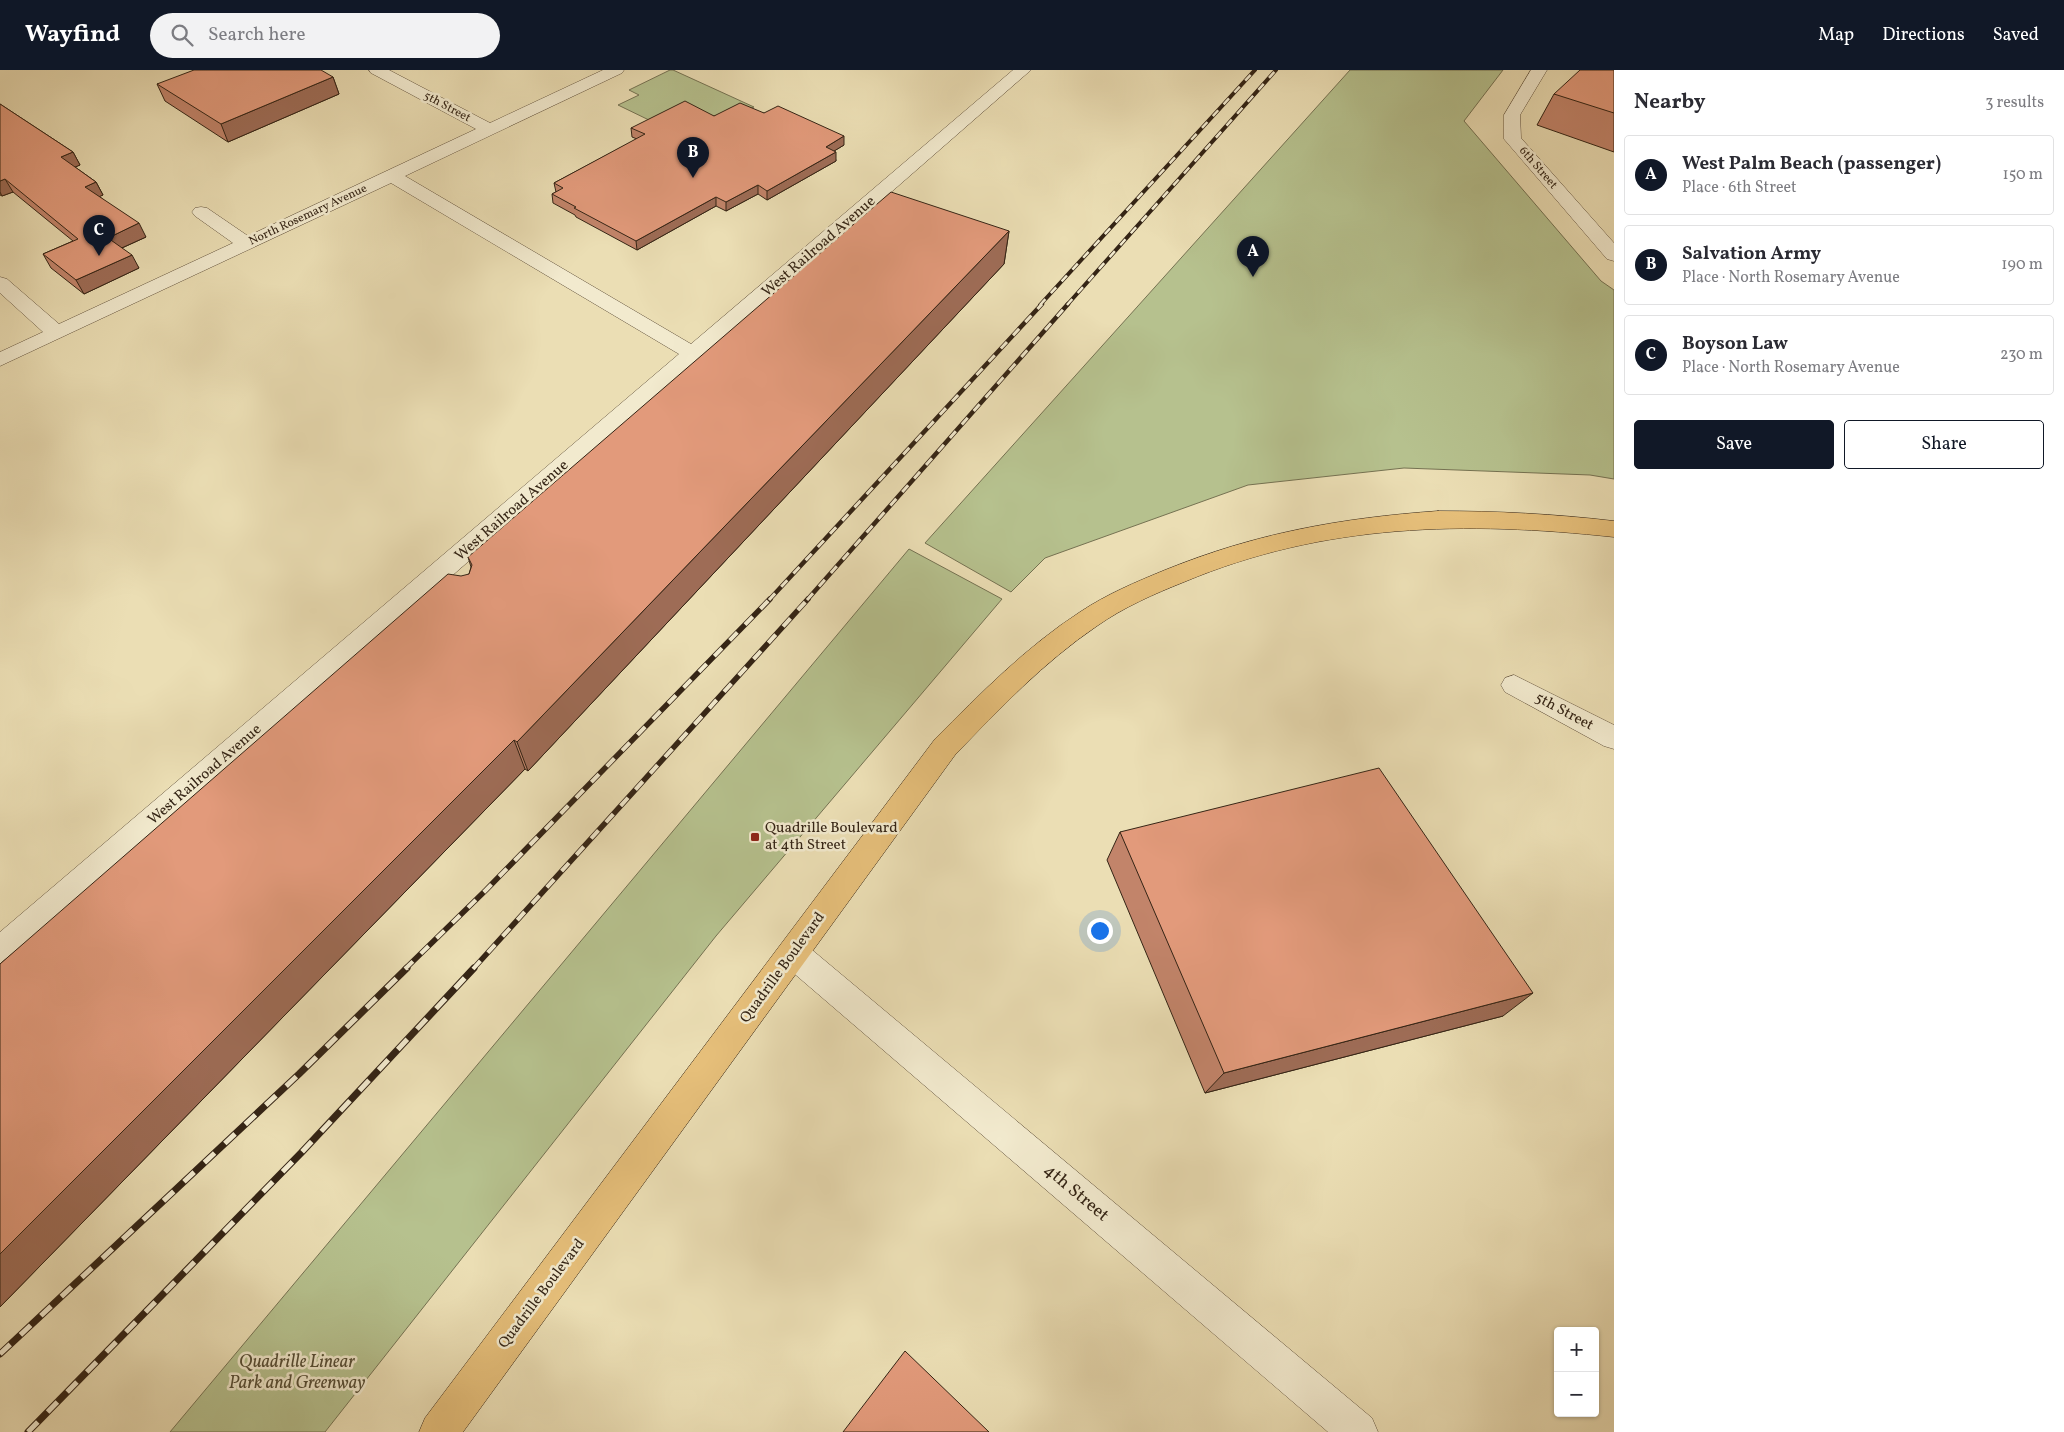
<!DOCTYPE html>
<meta charset="utf-8">
<style>
:root{--surface:#fff;--page:#f2f2f3;--text:#2b2b33;--muted:#7c7c81;--line:#e1e1e2;--accent:#111827}
body{margin:0;font-family:Vollkorn,serif;background:var(--page);color:var(--text)}
.controls{position:absolute;right:15px;bottom:15px;display:grid;overflow:hidden;border-radius:5px;box-shadow:0 1px 4px #0004}
.controls button{width:45px;height:45px;display:grid;place-items:center;padding:0;border:0;border-bottom:1px solid var(--line);background:var(--surface);color:var(--text);font:25px sans-serif}
.you{position:absolute;left:1099px;top:860px;width:18px;height:18px;margin:-12px;border:4px solid #fff;border-radius:50%;background:#1a73e8;box-shadow:0 0 0 8px #1a73e833}
.badge{display:grid;place-items:center;width:32px;height:32px;border-radius:50%;background:var(--accent);color:#fff;font-size:16px;font-weight:700}
.pin{position:absolute;translate:-50% -41px;filter:drop-shadow(0 1px 2px #0008)}
.pin::after{content:'';position:absolute;top:26px;width:18px;height:15px;background:inherit;clip-path:polygon(0 0,100% 0,50% 100%)}
.list{margin:0;padding:0;list-style:none}
h2{display:flex;justify-content:space-between;align-items:center;height:65px;margin:0;padding:0 20px;font-size:21px}
h2 small{font-size:16px;font-weight:400;color:var(--muted)}
.list li{display:grid;grid-template-columns:32px 1fr auto;gap:15px;align-items:center;box-sizing:border-box;height:80px;margin:0 10px 10px;padding:0 10px;border:1px solid var(--line);border-radius:5px}
.list b{display:block;font-size:19px;white-space:nowrap}
.list p{margin:0;font-size:16px;white-space:nowrap;color:var(--muted)}
.list em{font-size:16px;font-style:normal;color:var(--muted)}
.actions{display:flex;gap:10px;padding:15px 20px}
.actions a{flex:1;padding:11px 0;border:1px solid var(--accent);border-radius:5px;text-align:center;font-size:18px;color:var(--accent)}
.actions .main{background:var(--accent);color:#fff}
.icon{flex:none;width:28px;height:28px;fill:none;stroke:currentColor;stroke-width:2;stroke-linecap:round;stroke-linejoin:round}
.map{position:relative;flex:none;width:1614px;height:1362px;overflow:hidden}
header{display:flex;align-items:center;gap:30px;box-sizing:border-box;height:70px;padding:0 25px;background:var(--accent);color:#fff}
header strong{font-size:24px}
nav{display:flex;gap:28px;margin-inline-start:auto;font-size:18px}
.search{width:350px;height:45px;background:var(--page);display:flex;align-items:center;gap:12px;box-sizing:border-box;padding:0 18px;border-radius:28px;color:var(--muted);font-size:19px}
main{display:flex}
aside{flex:1;background:var(--surface)}
.map>svg:first-child{display:block}
</style>
<header>
<strong>Wayfind</strong>
<div class="search"><svg class="icon" aria-label="search" viewBox="0 0 24 24"><circle cx="10" cy="10" r="6"/><path d="M15 15l6 6"/></svg>Search here</div>
<nav><a>Map</a><a>Directions</a><a>Saved</a></nav>
</header>
<main>
<div class="map">
<svg width="1614" height="1362" viewBox="0 0 1614 1362">
<rect width="100%" height="100%" fill="#ebdeb4"/>
<filter id="stains"><feTurbulence type="fractalNoise" baseFrequency=".004" numOctaves="4"/><feColorMatrix values="0 0 0 0 .2 0 0 0 0 .09 0 0 0 0 .02 0 0 0 .5 -.17"/></filter>
<radialGradient id="worn" r=".72"><stop offset=".6" stop-color="#630" stop-opacity="0"/><stop offset="1" stop-color="#630" stop-opacity=".3"/></radialGradient>
<!-- green -->
<path fill="#b6c18e" stroke="#757252" d="M670,0H673L754,37L715,54L651,51L618,35L639,25L629,20Z
M1350,0H1503L1464,51L1601,211L1614,220V409L1590,405L1404,398L1248,415L1045,488L1011,522L925,473Z
M909,479L1002,529L716,866L325,1362H170Z"/>
<g fill="none" stroke-linecap="round" stroke-linejoin="round">
<!-- minor casing -->
<g stroke="#62523d" stroke-width="1">
<path id="minor" d="M369,0H389L490,53L603,0H624L622,3L405,106L691,274L1013,0H1031L11,891L0,895V862L679,284L391,113L0,296V282L43,262L0,223V207L7,209L59,254L233,173L195,146L192,142L195,138L201,137L207,138L248,166L476,59L371,3Z
M1531,0H1547L1520,45L1521,68L1614,173V191L1607,189L1504,69V45Z
M1514,605L1614,655V679L1604,676L1505,622L1501,615L1505,608Z
M794,870L805,874L1372,1348L1378,1362H1328L783,894L779,884L783,874Z"/>
</g>
<!-- major casing -->
<g stroke="#342415" stroke-width="1">
<path id="major" d="M1438,441C1497,441 1555,444 1614,451V467C1466,451 1324,453 1184,512C1154,524 1124,537 1097,556C1044,592 999,639 955,685L463,1362H419L425,1348L935,669C981,623 1026,577 1080,542C1107,524 1136,512 1165,500C1256,463 1341,448 1438,441Z"/>
</g>
<!-- minor -->
<use href="#minor" fill="#f2eace" fill-rule="evenodd"/>
<!-- major -->
<use href="#major" fill="#e6bf7a" fill-rule="evenodd"/>
<!-- rail-far3 casing -->
<g stroke="#342415" stroke-width="4">
<path id="rail-far3" d="M1040,235L1255,0
M1067,235L1276,0"/>
</g>
<!-- rail-far2 casing -->
<g stroke="#342415" stroke-width="4.5">
<path id="rail-far2" d="M769,530L1042,234
M807,530L1068,234"/>
</g>
<!-- rail-far1 casing -->
<g stroke="#342415" stroke-width="5.5">
<path id="rail-far1" d="M405,899L486,820L770,529
M473,899L808,529"/>
</g>
<!-- rail casing -->
<g stroke="#342415" stroke-width="7">
<path id="rail" d="M0,1284L299,1004L407,898
M28,1362L301,1083L474,898"/>
</g>
<!-- rail-far3 -->
<use href="#rail-far3" stroke="#f2eace" stroke-width="2.5" stroke-dasharray="8" stroke-linecap="butt"/>
<!-- rail-far2 -->
<use href="#rail-far2" stroke="#f2eace" stroke-width="3" stroke-dasharray="9" stroke-linecap="butt"/>
<!-- rail-far1 -->
<use href="#rail-far1" stroke="#f2eace" stroke-width="4" stroke-dasharray="11" stroke-linecap="butt"/>
<!-- rail -->
<use href="#rail" stroke="#f2eace" stroke-width="5" stroke-dasharray="14" stroke-linecap="butt"/>
</g>
<!-- wall -->
<path fill="#c2846a" stroke="#342415" d="M1614,0V82L1537,55L1554,24Z
M333,7L339,24L228,72L165,31L157,14Z
M0,34L73,82L80,95L75,97L96,112L103,125L99,126L146,167L122,178L139,198L84,224L51,198L43,184L73,171L13,122L2,126L0,125Z
M764,43L844,75L834,81L836,91L767,130L758,124L726,141L716,136L637,180L576,147L575,145L553,133L552,124L556,122L554,113L637,69L632,67L631,58L714,46Z
M1009,161L1004,194L528,701L525,699L0,1237V894L469,504L471,497L468,487Z
M1120,762L1503,946L1205,1023L1107,790Z"/>
<!-- shaded-wall -->
<path fill="#9e6c56" stroke="#342415" d="M333,7L339,24L228,72L221,54Z
M844,66V75L826,86V77Z
M73,82L80,95L68,100L61,87Z
M836,82V91L767,130V121Z
M5,109L13,122L2,126L0,122V111Z
M96,112L103,125L92,130L85,117Z
M758,115V124L726,141V132Z
M716,127V136L637,180L636,171Z
M139,153L146,167L115,181L108,168Z
M1009,161L1004,194L528,701L517,672Z
M132,185L139,198L84,224L76,210Z
M514,670L525,699L0,1237V1184Z
M1533,923L1503,946L1205,1023L1224,1003Z"/>
<!-- building -->
<path fill="#e29a7b" stroke="#342415" d="M194,0H321L333,7L221,54L157,14Z
M1580,0H1614V43L1554,24Z
M685,31L714,46L740,33L764,43L778,36L844,66L826,77L836,82L767,121L758,115L726,132L716,127L636,171L574,138L576,137L552,124L563,118L554,113L645,64L631,58Z
M0,34L73,82L61,87L96,112L85,117L139,153L108,168L132,185L76,210L43,184L78,169L5,109L0,111Z
M891,122L1009,161L517,672L514,670L0,1184V894L448,504L461,506L469,504L472,495L468,487Z
M1379,698L1533,923L1224,1003L1120,762Z
M905,1281L989,1362H843Z"/>
<!-- markers -->
<rect fill="#8f2418" stroke="#f2eace" stroke-width="2" x="750" y="762" width="10" height="10" rx="2.5"/>
<g text-anchor="middle" dominant-baseline="central" stroke-width="5" stroke-linejoin="round" paint-order="stroke">
<!-- far-street labels -->
<g font-size="12" fill="#342415" stroke="#f2eace">
<text transform="translate(447 37) rotate(28)">5th Street</text>
<text transform="translate(1538 98) rotate(49)">6th Street</text>
<text transform="translate(308 145) rotate(-25)">North Rosemary Avenue</text>
</g>
<!-- street labels -->
<g font-size="15" fill="#342415" stroke="#f2eace">
<text transform="translate(819 177) rotate(-41)">West Railroad Avenue</text>
<text transform="translate(512 441) rotate(-41)">West Railroad Avenue</text>
<text transform="translate(1564 642) rotate(28)">5th Street</text>
<text transform="translate(205 705) rotate(-41)">West Railroad Avenue</text>
<text transform="translate(783 898) rotate(-54)">Quadrille Boulevard</text>
<text transform="translate(542 1224) rotate(-53)">Quadrille Boulevard</text>
</g>
<!-- poi labels -->
<g font-size="15" fill="#342415" stroke="#f2eace" text-anchor="start">
<text x="765" y="758">Quadrille Boulevard<tspan x="765" dy="17">at 4th Street</tspan></text>
</g>
<!-- near-street labels -->
<g font-size="18" fill="#342415" stroke="#f2eace">
<text transform="translate(1076 1123) rotate(40)">4th Street</text>
</g>
<!-- near-park labels -->
<g font-size="18" font-style="italic" fill="#544b33" stroke="#f2eace">
<text x="297" y="1292">Quadrille Linear<tspan x="297" dy="21">Park and Greenway</tspan></text>
</g>
</g>
<rect width="100%" height="100%" filter="url(#stains)"/>
<rect width="100%" height="100%" fill="url(#worn)"/>
</svg>
<div class="controls">
<button>+</button>
<button>−</button>
</div>
<div class="you"></div>
<div class="pin badge" style="left:1253px;top:207px">A</div>
<div class="pin badge" style="left:693px;top:108px">B</div>
<div class="pin badge" style="left:99px;top:186px">C</div>
</div>
<aside>
<h2>Nearby<small>3 results</small></h2>
<ul class="list">
<li><span class="badge">A</span><div><b>West Palm Beach (passenger)</b><p>Place · 6th Street</p></div><em>150 m</em></li>
<li><span class="badge">B</span><div><b>Salvation Army</b><p>Place · North Rosemary Avenue</p></div><em>190 m</em></li>
<li><span class="badge">C</span><div><b>Boyson Law</b><p>Place · North Rosemary Avenue</p></div><em>230 m</em></li>
</ul>
<div class="actions"><a class="main">Save</a><a>Share</a></div>
</aside>
</main>
